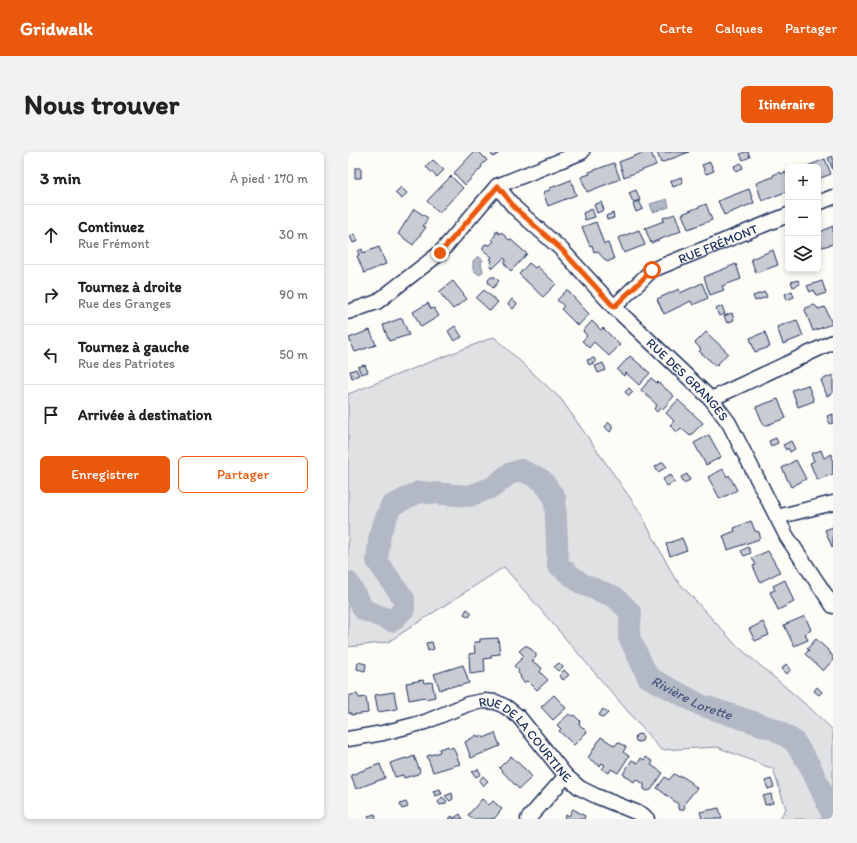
<!DOCTYPE html>
<html lang="fr">
<meta charset="utf-8">
<style>
:root{--surface:#fff;--page:#f2f2f2;--text:#222;--muted:#767676;--line:#e0e0e0;--accent:#ea580c}
body{margin:0;font-family:Itim,sans-serif;background:var(--page);color:var(--text)}
.controls{position:absolute;right:12px;top:12px;display:grid;overflow:hidden;border-radius:6px;box-shadow:0 2px 6px #0003}
.controls button{width:36px;height:36px;display:grid;place-items:center;padding:0;border:0;border-bottom:1px solid var(--line);background:var(--surface);color:var(--text);font:20px sans-serif}
.stop{position:absolute;width:12px;height:12px;margin:-9px;border:3px solid #ea580c;border-radius:50%;background:#fff}
.stop.end{background:#ea580c;border-color:#fff;box-shadow:0 1px 4px #0008}
.list{margin:0;padding:0;list-style:none}
h2{display:flex;justify-content:space-between;align-items:center;height:52px;margin:0;padding:0 16px;font-size:17px}
h2 small{font-size:13px;font-weight:400;color:var(--muted)}
.list li{display:grid;grid-template-columns:26px 1fr auto;gap:12px;align-items:center;box-sizing:border-box;height:60px;padding:0 16px;border-top:1px solid var(--line)}
.list b{display:block;font-size:15px;white-space:nowrap}
.list p{margin:0;font-size:13px;white-space:nowrap;color:var(--muted)}
.list em{font-size:13px;font-style:normal;color:var(--muted)}
.actions{display:flex;gap:8px;padding:12px 16px}
.actions a{flex:1;padding:9px 0;border:1px solid var(--accent);border-radius:6px;text-align:center;font-size:14px;color:var(--accent)}
.actions .main{background:var(--accent);color:#fff}
.icon{flex:none;width:22px;height:22px;fill:none;stroke:currentColor;stroke-width:2;stroke-linecap:round;stroke-linejoin:round}
.map{position:relative;flex:none;width:485px;height:667px;overflow:hidden;border-radius:6px}
header{display:flex;align-items:center;gap:24px;box-sizing:border-box;height:56px;padding:0 20px;background:var(--accent);color:#fff}
header strong{font-size:19px}
nav{display:flex;gap:22px;margin-inline-start:auto;font-size:14px}
.intro{display:flex;align-items:center;justify-content:space-between;box-sizing:border-box;height:96px;padding:0 24px}
h1{margin:0;font-size:28px}
.button{padding:10px 18px;border-radius:6px;background:var(--accent);color:#fff;font-size:14px;font-weight:700}
main{display:flex;gap:24px;padding:0 24px}
aside{flex:1;background:var(--surface);border-radius:6px;box-shadow:0 2px 6px #0003}
.map>svg:first-child{display:block}
</style>
<header>
<strong>Gridwalk</strong>
<nav><a>Carte</a><a>Calques</a><a>Partager</a></nav>
</header>
<div class="intro"><h1>Nous trouver</h1><a class="button">Itinéraire</a></div>
<main>
<aside>
<h2>3 min<small>À pied · 170 m</small></h2>
<ul class="list">
<li><svg class="icon" aria-label="ahead" viewBox="0 0 24 24"><path d="M12 20V5M6 11l6-6 6 6"/></svg><div><b>Continuez</b><p>Rue Frémont</p></div><em>30 m</em></li>
<li><svg class="icon" aria-label="right" viewBox="0 0 24 24"><path d="M7 20v-9h11M14 6l5 5-5 5"/></svg><div><b>Tournez à droite</b><p>Rue des Granges</p></div><em>90 m</em></li>
<li><svg class="icon" aria-label="left" viewBox="0 0 24 24"><path d="M17 20v-9H6M10 6l-5 5 5 5"/></svg><div><b>Tournez à gauche</b><p>Rue des Patriotes</p></div><em>50 m</em></li>
<li><svg class="icon" aria-label="arrive" viewBox="0 0 24 24"><path d="M6 21V4h12l-3 4 3 4H6"/></svg><div><b>Arrivée à destination</b></div></li>
</ul>
<div class="actions"><a class="main">Enregistrer</a><a>Partager</a></div>
</aside>
<div class="map">
<svg width="485" height="667" viewBox="0 0 485 667">
<rect width="100%" height="100%" fill="#fdfcf7"/>
<filter id="ink" filterUnits="userSpaceOnUse"><feTurbulence type="fractalNoise" baseFrequency=".025" numOctaves="2"/><feDisplacementMap in="SourceGraphic" scale="8" xChannelSelector="R" yChannelSelector="G"/><feConvolveMatrix kernelMatrix="1 2 1 2 8 2 1 2 1" color-interpolation-filters="sRGB"/></filter>
<g filter="url(#ink)">
<!-- green -->
<path fill="#e0e1e3" stroke="#7e88a0" d="M146,185L213,247L292,360L326,425L387,492L462,556L485,578V667H431L438,657L425,617L369,595L313,598L156,415L40,490L0,495V242Z"/>
<!-- water -->
<path fill="#b3b8c5" stroke="#76819c" d="M319,47L321,55L305,60L302,52Z
M130,104L135,108L133,111L135,119L132,123L125,118V109Z"/>
<g fill="none" stroke-linecap="round" stroke-linejoin="round">
<!-- river -->
<path stroke="#b3b8c5" stroke-width="22" id="s1" d="M0,430L16,458L44,469L56,457V447L29,409L32,381L43,354L71,340L121,344L145,335L161,322L173,318L194,328L207,346L210,413L234,432L267,445L283,461L281,485L300,525L353,553L426,577L446,589L462,614L485,664"/>
</g>
<!-- building -->
<path fill="#c9ccd3" stroke="#1b2f5e" d="M126,0H131L139,8L133,14L134,15L117,33L106,21Z
M142,0H153L145,5Z
M297,0H303L308,13L276,25L271,10Z
M309,0H341L313,11Z
M397,0H400L402,5L395,8L392,2Z
M485,4V18L480,6Z
M477,7L483,22L470,27V15H457Z
M85,8L96,18L89,25L78,15Z
M362,10L366,19L358,22L354,13Z
M266,11L272,27L239,40L233,25L242,22L241,20Z
M393,11L395,16L388,19L386,14Z
M7,16H13V26H7Z
M432,20L433,22L438,20L440,27V39L414,49L408,31L425,25V23Z
M103,24L115,36L91,61L79,49Z
M333,25L335,31L325,35L323,29Z
M223,28L228,43L200,54L195,40L202,38V36Z
M53,35L59,41L54,47L47,41Z
M401,37L406,51L376,63L370,49Z
M288,38L292,48L285,50L281,41Z
M291,49L295,57L288,60L285,52Z
M253,50L256,58L249,61L246,53Z
M358,52L364,68L340,77L334,62Z
M66,57L80,66L75,74L78,75L65,93L50,82Z
M244,57L247,65L237,68L235,61Z
M265,61L266,66L259,68L258,64Z
M327,62L333,79L303,91L297,76L316,69L315,66Z
M248,70L256,92L260,91L266,107L259,110L249,99L246,100L244,93L242,94L234,75Z
M485,74V92L474,95L470,85V81Z
M291,78L297,93L276,101L270,86Z
M149,79L151,82L153,80L161,88L162,87L179,102L163,119L156,111L158,108L156,106L145,116L142,114L144,108L142,107L144,105L135,98V95L137,92L142,93L146,89L144,87L148,82L147,81Z
M7,82L10,89L5,91L2,84Z
M31,95L38,112L16,121L9,104L11,103L10,99L14,97L15,101Z
M425,98L430,113L408,121L403,107Z
M181,111L187,116L189,114L208,132L195,145L171,122Z
M388,112L393,127L374,134L376,138L362,143L356,125Z
M143,125H147L151,129L145,136L141,132L140,128Z
M450,128L452,132L445,135L443,130Z
M105,129L119,147L105,157L91,140Z
M474,129L478,141L469,144L466,138L462,140L459,134Z
M354,131L360,146L345,153L343,149L316,162L309,147L331,137L332,141Z
M136,138L150,150L142,159L128,146Z
M219,138L241,162L230,174L213,157L216,154L209,148Z
M444,139L446,145L439,148L437,142Z
M417,140L419,145L407,149L405,144Z
M164,147L169,152L165,157L160,152Z
M80,151L83,157L86,156L91,164L73,175L65,160Z
M466,153L469,155L470,157L477,155L484,172L465,179L457,158L458,156Z
M374,154L377,162L371,164L368,157Z
M384,161L386,168L379,171L376,164Z
M54,166L61,183L41,189L35,173Z
M449,168L455,184L435,192L429,175Z
M244,169L253,178L255,176L272,193L261,204L246,190L241,196L234,189L239,184L235,179Z
M107,174L114,185L106,189L100,179Z
M22,178L28,193L7,200L1,186Z
M358,180L380,201L368,214L351,199L353,197L347,191Z
M417,180L422,195L407,200L402,186Z
M282,204L302,221L291,233L278,221L276,224L269,218Z
M246,206L248,210L241,213L239,208Z
M255,211L258,218L250,221L247,214Z
M17,213L20,220L13,222L10,215Z
M8,217L11,223L4,226L2,219Z
M485,223V241L479,244L473,228Z
M303,226L309,231L310,230L326,244L314,258L312,256L309,260L306,257L309,253L293,238Z
M460,233L466,249L450,255L444,238Z
M281,236L285,240L281,244L277,240Z
M430,247L438,266L416,274L408,255Z
M330,248L355,271L342,284L333,276L329,280L322,273L326,269L318,261Z
M485,262V271L482,272L479,264Z
M261,270L264,273V277L262,280L257,275Z
M361,283L373,305L358,313L346,291Z
M428,286L430,291L423,294L421,289Z
M443,289L447,297L442,300L440,296L438,298L435,293Z
M473,298L476,306L484,302L485,322L469,328L462,311L466,309L463,302Z
M448,308L458,327L443,335L434,316Z
M315,310L319,315L310,320L307,315Z
M375,317L379,325L381,323L389,338L372,347L360,325Z
M339,322L342,328L336,331L333,325Z
M323,323L327,330L319,334L315,327Z
M403,369L407,379L411,380L412,384L411,387L380,398L375,384L387,379L386,376Z
M485,375V394L484,395L477,378Z
M334,386L339,398L322,404L318,392Z
M400,395L403,401L396,404L393,399Z
M420,399L432,420L412,430L405,414L408,413L404,406Z
M437,428L446,450L430,458L422,440L427,438L425,434Z
M119,457L124,461L121,465L116,462Z
M457,464L463,478L457,482L460,488L446,494L436,473Z
M415,470L421,483L407,489L401,477Z
M150,486L152,502L143,503V506L136,507L137,520L122,522L121,502L127,501L126,490H132V487Z
M468,487L483,501L482,502L485,504V508L475,519L457,502L461,498L459,497Z
M84,490L86,497L80,499L78,491Z
M177,494H180L188,502V505L184,509L194,516L192,520L200,528L189,538L181,530L178,529L176,531L172,525L173,524L170,521L171,519L166,514L176,504L171,499Z
M10,510L18,512L17,519L9,517Z
M211,511L215,515L210,519L206,515Z
M438,512L443,517L439,522L434,517Z
M115,513L121,531L110,534V533L102,535L101,534L92,538L86,522Z
M216,518L221,523L215,528L211,524Z
M75,528L76,531L84,530L87,545L77,547L76,545L61,548L58,531Z
M469,535L474,540L471,543L466,539Z
M46,540L49,557L30,560L27,543Z
M9,542L11,546L18,545L20,561L3,563V561H0V545L3,543Z
M206,543L218,556L205,568L193,555Z
M255,557L260,561L255,566L251,563Z
M221,562L224,564L226,563L232,569L231,572L239,580L226,593L211,579L213,577L209,573Z
M147,581L152,594L123,606L117,590L129,583L130,585L134,583L136,586Z
M287 586a4 4 0 1 1 8 0a4 4 0 1 1-8 0Z
M253,585L267,594L270,590L278,595L275,600L281,604L270,621L263,617L261,621L254,617L257,613L254,611L252,614L240,606Z
M100,594L101,597L105,595L112,612L85,620L79,604L92,600L91,597Z
M66,604L72,619L70,622L56,626L55,623L47,625L42,611L58,606L59,607Z
M163,604L180,620L184,625L171,637L151,616Z
M298,605L305,610L303,613L315,621L303,638L299,639L296,637V632L288,627L286,630L275,622L284,608L290,611L293,606L296,608Z
M32,612L37,626L8,637L3,623Z
M130,617L133,622L128,625L124,620Z
M326,622L331,625L333,624L337,626L349,636L336,652L337,655L335,658H332L330,657V652L309,636L317,625L321,628Z
M135,624L140,629L135,634L131,629Z
M423,627L426,635L420,637L417,629Z
M92,637L94,642L87,644L85,639Z
M104,641L105,647L102,649L97,644Z
M423,642L425,651L417,653L415,644Z
M94,645L99,649L97,652L92,653L90,650Z
M134,647L141,653L145,649L154,657L146,667L144,666L143,667H125L120,663Z
M58,650L60,655L54,657L52,652Z
M371,656L374,667H352L354,666L352,660Z
M225,657L237,664L236,667H216L218,662L221,664Z
M27,662L28,666L21,667L20,664Z
M112,662L115,667H100L104,664L106,666Z"/>
<g fill="none" stroke-linecap="round" stroke-linejoin="round">
<!-- minor casing -->
<g stroke="#1b2f5e" stroke-width="17">
<g id="minor">
<path id="s2" d="M149,34L167,56L214,98L266,155L363,247L381,271L439,385L485,454"/>
<path d="M470,51L485,45"/>
<path id="s3" d="M266,155L304,118L440,63"/>
<path d="M0,160L29,150L92,101L149,34L234,0"/>
<path d="M363,247L485,190"/>
<path d="M429,365L485,351"/>
<path id="s4" d="M0,587L35,581L77,570L120,552L136,549L148,550L158,555L171,565L218,624L232,636L248,644L295,663L299,667"/>
<path d="M180,667L218,624"/>
</g>
</g>
<!-- minor -->
<use href="#minor" stroke="#fdfcf7" stroke-width="14"/>
</g>
</g>
<g fill="none" stroke-linecap="round" stroke-linejoin="round" filter="url(#ink)">
<!-- route -->
<path stroke="#ea580c" stroke-width="5" d="M92,101L150,34L167,56L214,98L266,155L304,118"/>
</g>
<g text-anchor="middle" dominant-baseline="central" stroke-width="4" stroke-linejoin="round" paint-order="stroke">
<!-- street labels -->
<g font-size="13" fill="#1b2f5e" stroke="#fdfcf7">
<text stroke="none"><textPath href="#s3" startOffset="124">RUE FRÉMONT</textPath></text>
<text stroke="none"><textPath href="#s2" startOffset="272">RUE DES GRANGES</textPath></text>
<text stroke="none"><textPath href="#s4" startOffset="199">RUE DE LA COURTINE</textPath></text>
</g>
<!-- water labels -->
<g font-size="14" font-style="italic" fill="#49587d" stroke="#fdfcf7">
<text stroke="none"><textPath href="#s1" startOffset="652">Rivière Lorette</textPath></text>
</g>
</g>
</svg>
<div class="controls">
<button>+</button>
<button>−</button>
<button><svg class="icon" aria-label="layers" viewBox="0 0 24 24"><path d="M12 4l9 5-9 5-9-5zM3 14l9 5 9-5"/></svg></button>
</div>
<div class="stop" style="left:304px;top:118px"></div>
<div class="stop end" style="left:92px;top:101px"></div>
</div>
</main>
